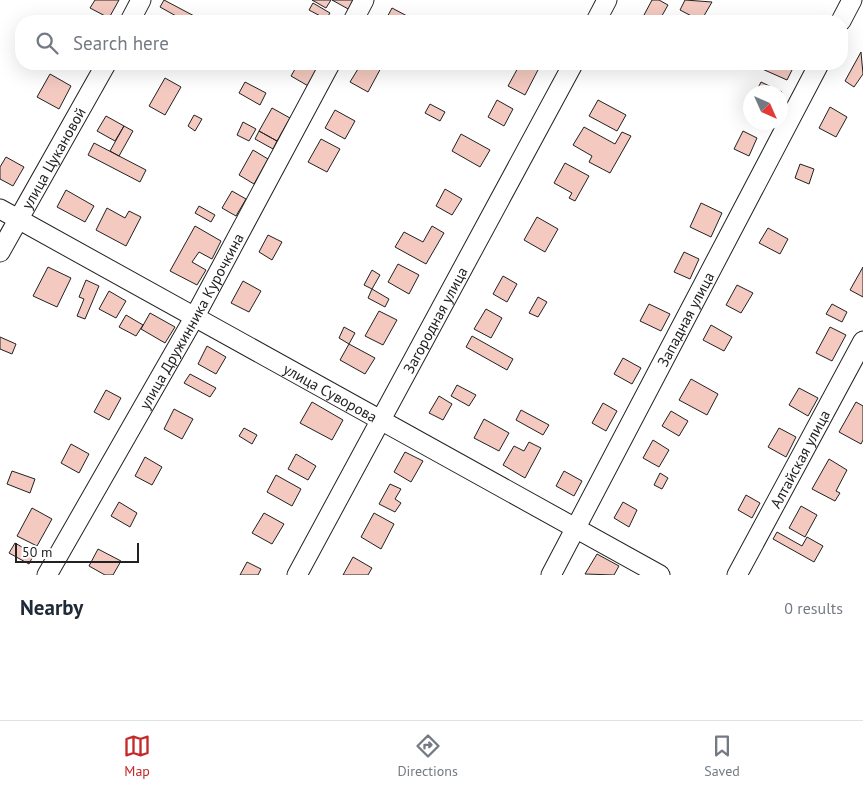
<!DOCTYPE html>
<meta charset="utf-8">
<style>
:root{--surface:#fff;--page:#f6f6f7;--text:#1f2937;--muted:#747a83;--line:#e0e1e3;--accent:#c62828}
body{margin:0;font-family:"PT Sans",sans-serif;background:var(--page);color:var(--text)}
.compass{position:absolute;left:743px;top:85px;width:45px;height:45px;border-radius:50%;background:var(--surface);box-shadow:0 5px 20px #0002;rotate:135deg}
.scale{position:absolute;left:15px;bottom:12px;width:124px;box-sizing:border-box;padding-left:5px;border:2px solid #222;border-top:0;font-size:14px;line-height:18px;white-space:nowrap;color:#222;-webkit-text-stroke:4px #fff;paint-order:stroke}
.list{margin:0;padding:0;list-style:none}
h2{display:flex;justify-content:space-between;align-items:center;height:65px;margin:0;padding:0 20px;font-size:21px}
h2 small{font-size:16px;font-weight:400;color:var(--muted)}
.icon{flex:none;width:28px;height:28px;fill:none;stroke:currentColor;stroke-width:2;stroke-linecap:round;stroke-linejoin:round}
.map{position:relative;flex:none;width:863px;height:575px;overflow:hidden}
.search{position:absolute;background:var(--surface);box-shadow:0 5px 20px #0002;left:15px;right:15px;top:15px;height:55px;display:flex;align-items:center;gap:12px;box-sizing:border-box;padding:0 18px;border-radius:20px;color:var(--muted);font-size:19px}
.sheet{height:145px;background:var(--surface)}
nav{display:flex;justify-content:space-around;align-items:center;box-sizing:border-box;height:70px;border-top:1px solid var(--line);background:var(--surface);font-size:14px;color:var(--muted)}
nav a{display:grid;justify-items:center;gap:2px}
nav .on{color:var(--accent)}
.map>svg:first-child{display:block}
</style>
<div class="map">
<svg width="863" height="575" viewBox="0 0 863 575">
<rect width="100%" height="100%" fill="#fff"/>
<!-- building -->
<path fill="#f3c9c0" stroke="#222" d="M95,0H119L109,18L90,8Z
M164,0L198,18L196,21H185L160,7Z
M312,0H331L326,8Z
M332,0H356L350,10Z
M652,0H659L668,5L659,21L644,15Z
M685,0L712,2L701,21L680,10Z
M313,3L330,13L326,19L309,10Z
M392,8L409,17L406,21H385Z
M861,52L863,74L854,87L845,81Z
M298,64H323L310,87L291,76Z
M361,64L382,66L368,92L350,82Z
M520,64H531L539,68L525,95L508,86Z
M762,64H789L794,66L787,80L760,68Z
M50,74L71,86L59,109L37,97Z
M165,78L181,87L165,115L149,106Z
M245,82L266,93L260,105L239,93Z
M761,82L782,92L780,95V92H756Z
M497,100L513,109L504,126L488,117Z
M598,100L626,115L617,131L589,116Z
M430,104L445,112L440,121L425,113Z
M830,107L847,117L836,137L819,128Z
M272,108L290,118L277,141L259,131Z
M335,110L355,121L345,139L325,128Z
M194,115L202,119L195,131L188,126Z
M106,116L124,126L115,141L97,131Z
M243,122L256,129L249,141L237,135Z
M124,126L133,131L119,156L110,151Z
M584,127L615,144L622,132L631,136L610,173L589,162L592,156L573,145Z
M259,131L277,141L273,149L255,139Z
M743,131L757,138L749,156L734,149Z
M461,134L490,150L480,167L452,151Z
M321,139L340,149L327,172L308,162Z
M94,143L146,170L140,182L88,155Z
M253,150L268,159L254,184L239,175Z
M6,157L24,167L13,186L0,179V167Z
M565,163L589,176L575,201L569,198L572,193L554,183Z
M800,164L814,169L809,184L795,178Z
M445,189L462,199L452,215L436,206Z
M66,190L94,206L85,222L57,207Z
M232,191L246,199L236,216L222,208Z
M701,203L722,213L711,237L690,227Z
M199,206L215,215L211,222L195,213Z
M107,208L125,218L129,211L141,217L126,246L96,230Z
M537,217L558,229L545,252L524,240Z
M195,226L221,241L212,259L199,252L192,262L206,270L197,285L170,271Z
M432,226L444,233L426,264L395,247L404,232L423,242Z
M768,228L788,239L780,254L759,243Z
M268,235L282,242L272,260L259,252Z
M684,252L699,259L690,279L674,272Z
M398,264L419,275L409,294L388,282Z
M48,267L71,278L57,307L33,296Z
M863,267V297L850,290Z
M372,270L380,275L372,289L364,285Z
M503,276L517,284L507,302L493,294Z
M86,280L99,286L85,319L77,316L84,299L79,297Z
M243,281L261,291L249,312L231,303Z
M737,285L753,293L741,313L726,305Z
M372,289L389,299L385,307L368,298Z
M109,291L126,301L116,318L99,309Z
M538,297L547,302L538,317L529,313Z
M649,304L670,314L661,331L640,321Z
M832,304L847,312L842,322L826,314Z
M486,309L502,318L491,338L474,329Z
M379,311L397,320L383,345L365,336Z
M150,313L175,327L165,343L141,329Z
M126,315L143,325L136,336L119,327Z
M711,325L732,337L724,351L703,340Z
M344,327L355,333L349,344L339,338Z
M830,327L846,335L832,361L816,353Z
M472,336L513,359L507,370L466,347Z
M0,337L16,344L12,354L0,349Z
M349,344L375,358L365,374L340,360Z
M207,346L226,357L216,374L198,364Z
M623,358L641,368L632,384L614,374Z
M190,374L216,388L210,397L184,383Z
M691,379L718,394L707,415L679,400Z
M457,385L476,395L469,406L451,396Z
M799,388L818,398L808,416L789,405Z
M106,390L121,398L109,420L94,412Z
M439,396L452,404L443,420L429,413Z
M312,402L343,420L332,440L300,423Z
M856,402L863,406V440L861,444L839,432Z
M603,403L617,411L606,431L592,423Z
M174,409L193,419L182,439L164,429Z
M521,410L549,425L543,435L516,420Z
M671,411L688,421L679,436L662,426Z
M484,419L509,433L499,451L474,438Z
M244,428L257,435L252,444L239,436Z
M779,428L796,437L786,457L768,447Z
M653,440L669,450L659,467L643,458Z
M529,442L541,448L525,478L503,465L514,446L524,451Z
M71,444L89,454L79,473L61,463Z
M405,452L423,461L411,482L394,472Z
M296,454L316,466L308,480L288,469Z
M145,457L162,467L152,485L135,476Z
M829,459L847,470L836,491L840,493L835,501L812,489Z
M12,471L35,479L30,493L7,484Z
M564,471L582,481L574,496L556,486Z
M660,473L668,478L662,489L654,485Z
M276,475L301,489L292,506L267,492Z
M390,484L401,489L395,499L401,503L395,512L379,504Z
M746,495L760,503L752,518L738,510Z
M119,502L137,513L130,527L111,516Z
M623,502L637,510L629,527L614,518Z
M801,506L817,515L805,537L789,528Z
M32,508L52,519L37,546L17,536Z
M264,513L284,524L272,544L252,533Z
M374,513L394,524L381,549L361,537Z
M777,532L802,546L807,537L823,546L814,562L773,539Z
M15,543L34,554L29,564L9,553Z
M98,549L121,561L113,575H105L89,566Z
M597,554L619,566L614,575L585,574Z
M353,557L372,568L368,575H343Z
M247,562L261,569L258,575H240Z"/>
<g fill="none" stroke-linecap="round" stroke-linejoin="round">
<!-- minor casing -->
<g stroke="#222" stroke-width="21">
<g id="minor">
<path d="M130,21L141,0"/>
<path d="M353,21L364,0"/>
<path d="M596,21L607,0"/>
<path d="M841,21L852,0"/>
<path id="s1" d="M0,209L660,575"/>
<path id="s2" d="M0,252L106,64"/>
<path id="s3" d="M47,575L194,318L330,64"/>
<path id="s4" d="M297,575L573,64"/>
<path id="s5" d="M551,575L819,64"/>
<path id="s6" d="M737,575L863,341"/>
</g>
</g>
<!-- minor -->
<use href="#minor" stroke="#fff" stroke-width="19"/>
</g>
<g text-anchor="middle" dominant-baseline="central" stroke-width="4" stroke-linejoin="round" paint-order="stroke">
<!-- street labels -->
<g font-size="15" fill="#222" stroke="#fff">
<text stroke="none"><textPath href="#s2" startOffset="108">улица Цукановой</textPath></text>
<text stroke="none"><textPath href="#s4" startOffset="290">Загородная улица</textPath></text>
<text stroke="none"><textPath href="#s5" startOffset="289">Западная улица</textPath></text>
<text stroke="none"><textPath href="#s3" startOffset="292">улица Дружинника Курочкина</textPath></text>
<text stroke="none"><textPath href="#s1" startOffset="378">улица Суворова</textPath></text>
<text stroke="none"><textPath href="#s6" startOffset="132">Алтайская улица</textPath></text>
</g>
</g>
</svg>
<svg class="compass" viewBox="-18 -18 36 36"><path d="M0-13l5 13h-10z" fill="#e53935"/><path d="M0 13l5-13h-10z" fill="#747a83"/></svg>
<div class="scale">50 m</div>
<div class="search"><svg class="icon" aria-label="search" viewBox="0 0 24 24"><circle cx="10" cy="10" r="6"/><path d="M15 15l6 6"/></svg>Search here</div>
</div>
<section class="sheet">
<h2>Nearby<small>0 results</small></h2>
<ul class="list">
</ul>
</section>
<nav>
<a class="on"><svg class="icon" aria-label="map" viewBox="0 0 24 24"><path d="M3 6l6-2 6 2 6-2v14l-6 2-6-2-6 2zM9 4v14M15 6v14"/></svg>Map</a>
<a><svg class="icon" aria-label="directions" viewBox="0 0 24 24"><path d="M12 3l9 9-9 9-9-9zM9 14v-3h6M13 9l2 2-2 2"/></svg>Directions</a>
<a><svg class="icon" aria-label="saved" viewBox="0 0 24 24"><path d="M7 4h10v16l-5-4-5 4z"/></svg>Saved</a>
</nav>
